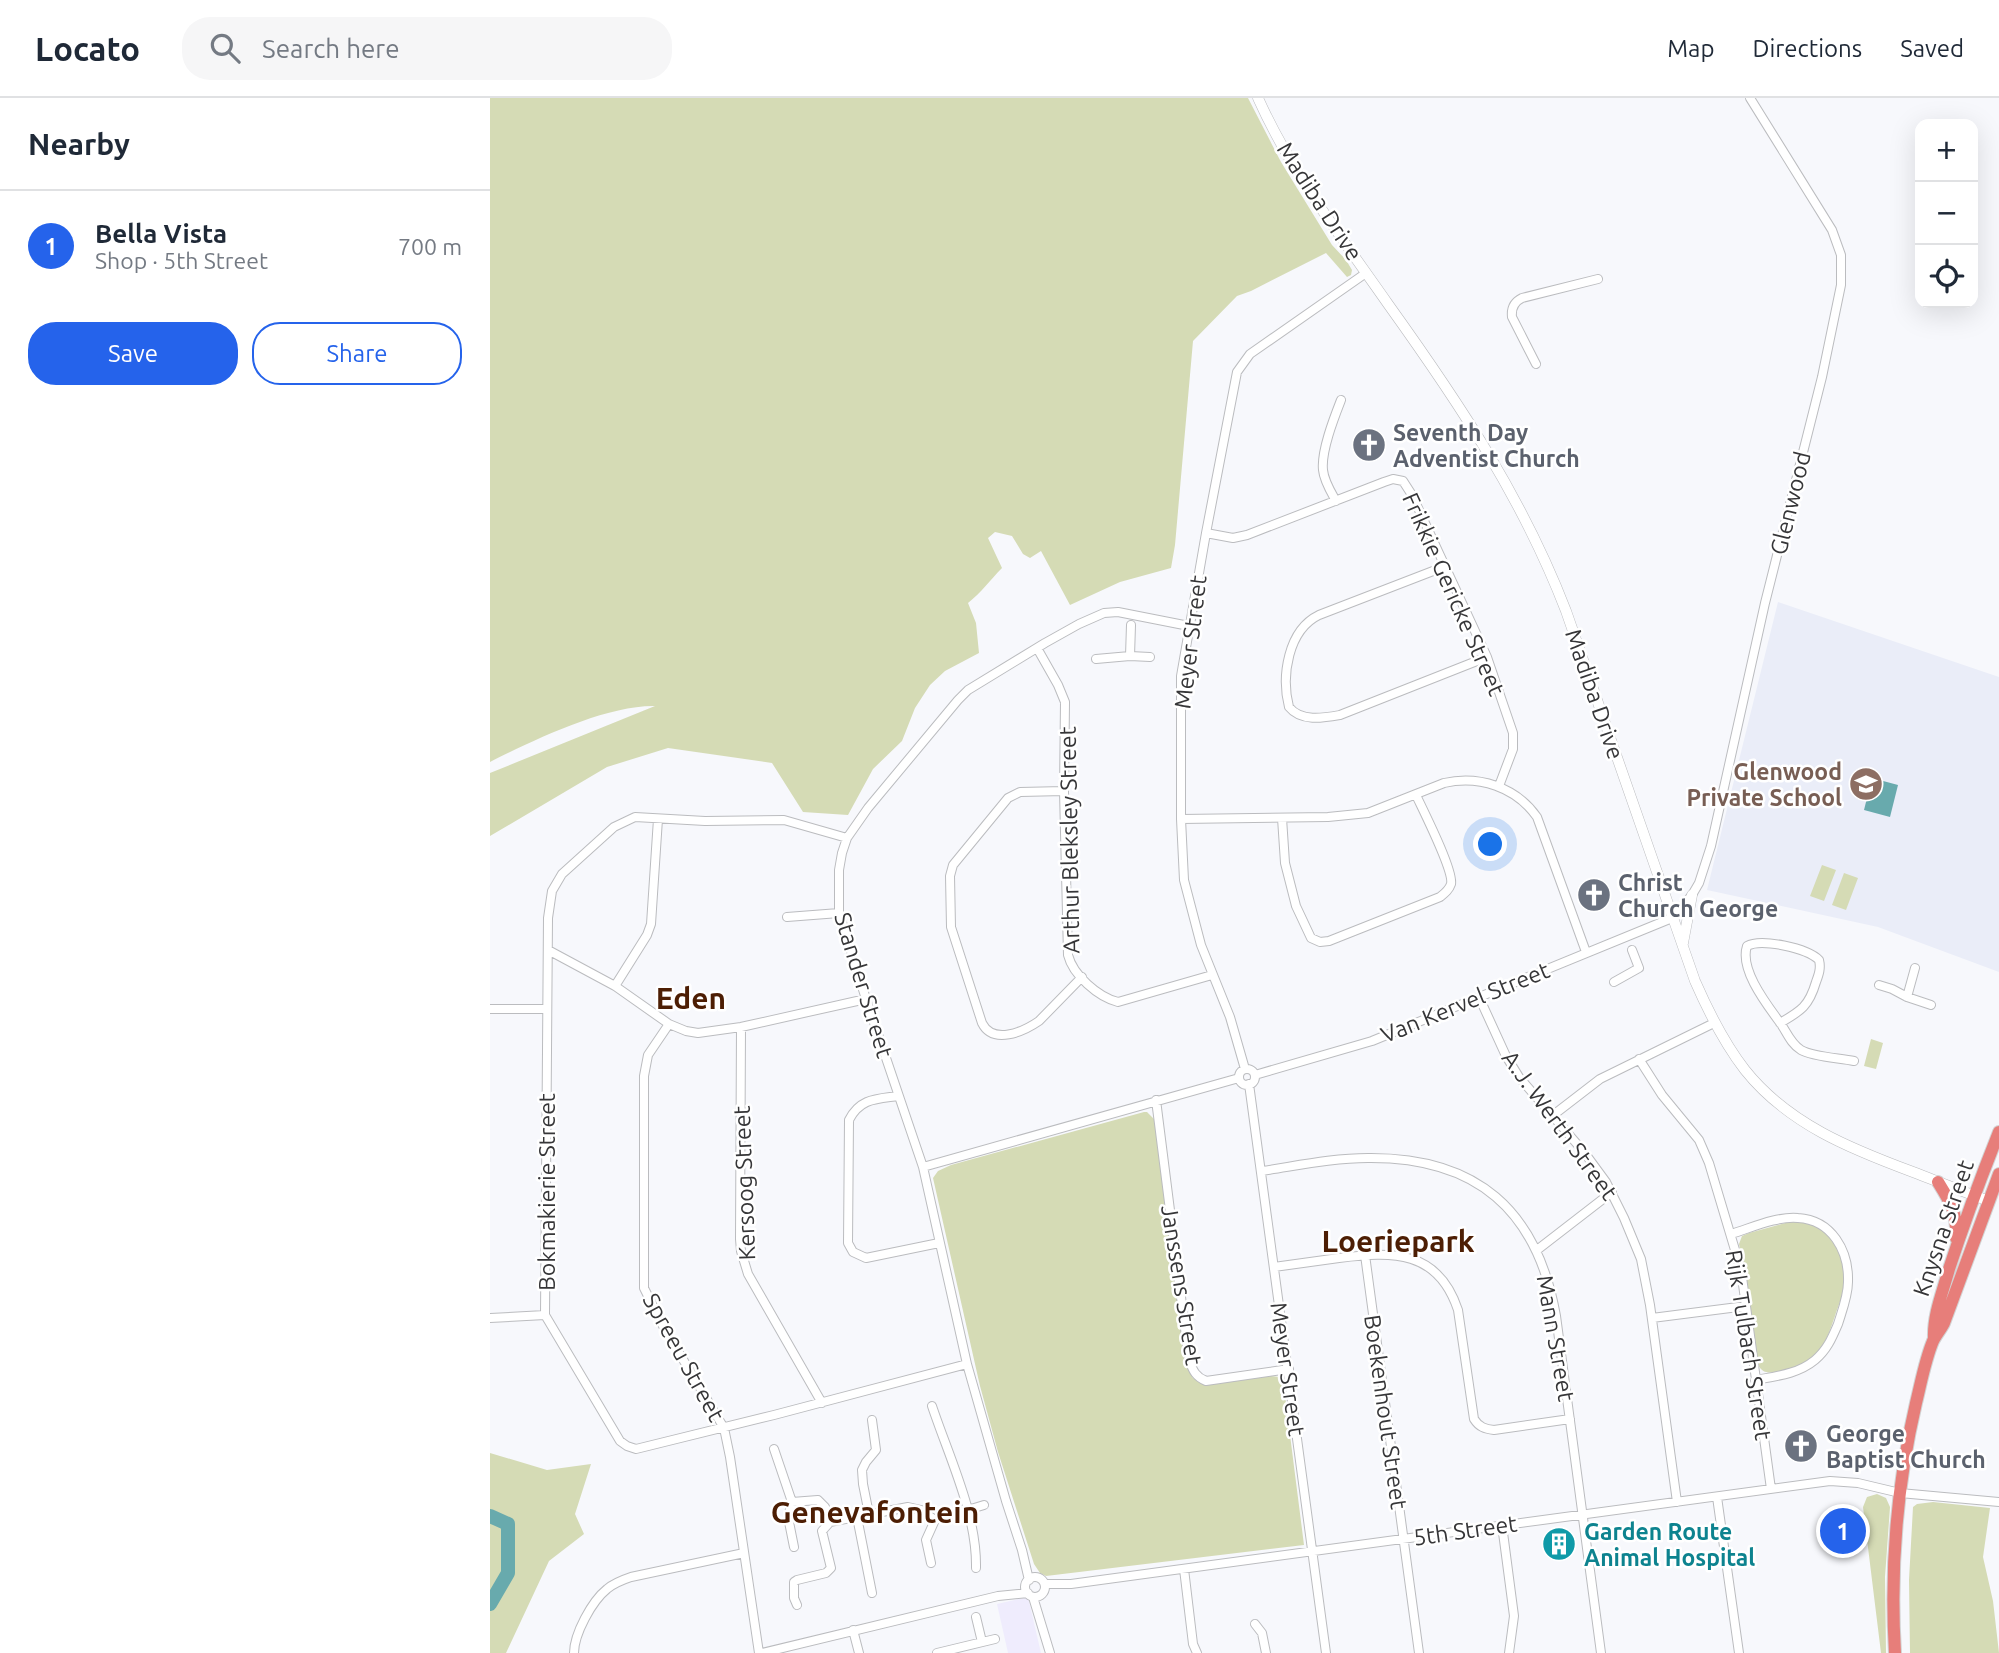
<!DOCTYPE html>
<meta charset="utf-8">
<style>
:root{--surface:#fff;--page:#f6f6f7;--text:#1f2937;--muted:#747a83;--line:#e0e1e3;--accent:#2563eb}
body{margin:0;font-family:Ubuntu,sans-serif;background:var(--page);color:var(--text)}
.controls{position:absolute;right:21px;top:21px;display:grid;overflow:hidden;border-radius:14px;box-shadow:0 7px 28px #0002}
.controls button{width:63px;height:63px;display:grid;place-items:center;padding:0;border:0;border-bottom:2px solid var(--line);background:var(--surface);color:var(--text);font:35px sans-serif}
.you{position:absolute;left:1001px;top:747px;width:24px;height:24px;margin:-18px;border:5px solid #fff;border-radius:50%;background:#1a73e8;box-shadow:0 0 0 10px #1a73e833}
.badge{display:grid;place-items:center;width:46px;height:46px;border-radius:50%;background:var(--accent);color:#fff;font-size:23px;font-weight:700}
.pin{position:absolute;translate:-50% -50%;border:4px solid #fff;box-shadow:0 2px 7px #0006}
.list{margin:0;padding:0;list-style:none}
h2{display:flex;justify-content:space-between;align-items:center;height:91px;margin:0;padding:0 28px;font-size:30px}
h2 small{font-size:23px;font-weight:400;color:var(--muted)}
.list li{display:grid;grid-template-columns:46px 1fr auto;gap:21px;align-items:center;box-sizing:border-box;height:112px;padding:0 28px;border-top:2px solid var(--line)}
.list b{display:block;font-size:26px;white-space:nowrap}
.list p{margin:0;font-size:23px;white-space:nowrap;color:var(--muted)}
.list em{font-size:23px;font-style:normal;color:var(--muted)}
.actions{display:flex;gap:14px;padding:21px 28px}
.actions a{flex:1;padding:16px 0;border:2px solid var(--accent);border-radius:28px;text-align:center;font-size:24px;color:var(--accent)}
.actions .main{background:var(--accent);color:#fff}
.icon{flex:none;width:38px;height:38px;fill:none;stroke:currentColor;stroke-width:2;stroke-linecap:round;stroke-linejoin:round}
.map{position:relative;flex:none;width:1509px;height:1555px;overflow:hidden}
header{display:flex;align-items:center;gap:42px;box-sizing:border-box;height:98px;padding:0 35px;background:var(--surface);border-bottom:2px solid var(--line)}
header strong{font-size:33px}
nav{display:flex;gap:38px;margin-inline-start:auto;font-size:24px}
.search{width:490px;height:63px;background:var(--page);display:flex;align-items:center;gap:18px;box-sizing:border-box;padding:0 24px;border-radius:28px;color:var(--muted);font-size:26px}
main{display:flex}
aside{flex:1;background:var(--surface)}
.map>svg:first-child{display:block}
</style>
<header>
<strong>Locato</strong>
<div class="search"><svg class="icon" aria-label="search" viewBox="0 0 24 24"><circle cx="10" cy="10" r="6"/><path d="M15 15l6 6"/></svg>Search here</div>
<nav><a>Map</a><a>Directions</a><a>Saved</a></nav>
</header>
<main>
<aside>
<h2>Nearby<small></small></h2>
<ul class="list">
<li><span class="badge">1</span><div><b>Bella Vista</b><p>Shop · 5th Street</p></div><em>700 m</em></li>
</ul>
<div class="actions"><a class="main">Save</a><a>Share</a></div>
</aside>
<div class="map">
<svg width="1509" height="1555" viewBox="0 0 1509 1555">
<rect width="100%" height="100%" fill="#f7f8fc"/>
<!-- commercial -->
<path fill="#efecfd" d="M538,1499L551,1555H518L507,1506Z"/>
<!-- built -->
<path fill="#eaedf8" d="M1288,504L1509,579V874L1388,829L1217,792Z"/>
<!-- green -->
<path fill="#d5dbb5" d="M0,0H758L791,64L842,147L856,162L862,172L861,177L857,179L836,155L761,193L747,198L703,243L685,447L681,470L630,484L580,507L551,453L540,460L533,456L522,438L505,434L498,440L512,470C500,482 491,495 478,505L486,525L489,555L455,573L440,587L425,610L412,643L383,671L358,717L313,714L282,665L178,650L117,669L0,738V675L165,608C116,607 44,642 0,664Z
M1332,767L1346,772L1334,803L1320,798Z
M1354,775L1368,780L1356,812L1342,807Z
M1381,941L1393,945L1386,971L1374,968Z
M654,1014H657L664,1021L698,1271L703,1280L715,1287L781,1278L790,1279L793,1282L814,1447L556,1478L550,1475L544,1466L508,1354L490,1288L443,1080L448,1073L461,1067Z
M1303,1123C1310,1124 1318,1124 1324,1127C1346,1137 1356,1164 1354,1187C1353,1198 1348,1208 1345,1218C1340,1232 1336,1246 1325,1257C1314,1267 1301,1272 1286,1274C1277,1275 1273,1275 1268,1267L1256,1181L1249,1146L1252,1138L1259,1135Z
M0,1355L57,1372L101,1366L85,1416L94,1436L59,1463L16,1555H0Z
M1387,1396L1396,1400L1400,1409L1395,1479L1396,1555H1391L1373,1409L1377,1399Z
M1443,1404L1500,1410L1493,1459L1503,1503L1509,1555H1420L1419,1482L1423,1409L1427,1406Z"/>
<!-- water -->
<path fill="#68aaad" d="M1382,680L1408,687L1400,719L1374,712Z"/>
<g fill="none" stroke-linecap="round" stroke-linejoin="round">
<!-- river -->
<path stroke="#68aaad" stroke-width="14" d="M0,1418L18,1426V1475L0,1506"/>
<!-- minor casing -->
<g stroke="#bbbcbf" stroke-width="10">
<path id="minor" d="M1046,266L1022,219C1021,210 1024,204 1032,200L1108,181
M846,403C841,394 834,383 833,372C831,353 844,320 851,302
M716,435L743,440L757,437L894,384L903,381L913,383L922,397L997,559L1023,635V651L1009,688
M956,468L829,517C798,532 791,578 799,609C811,624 833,620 850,617L997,559
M547,550L568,587L575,604L574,693L578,857C583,877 608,899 628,904L722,877
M640,558L641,527
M606,561L640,558L660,559
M574,693L530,694L518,700L463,767L460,778L461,829L492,925C503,947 533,934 549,923L592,879
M792,720L795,765L806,808L821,840L830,844L839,843L950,799C955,795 959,792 961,786C964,773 933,712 926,697
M691,721L838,719L878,715L954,685C989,677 1026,689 1047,719L1096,854
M357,740L294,722L215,723L145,719L124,729L72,776L62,793L58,820L55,1217L130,1343L137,1348L146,1351L284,1317L477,1266
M297,819L349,815
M58,852L125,888L179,926L196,933L208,935L251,929L376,901
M1124,884L1149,870L1142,852
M1389,887L1402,891L1417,899L1425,870
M125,888L157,837L161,826L168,721
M989,899L1016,958L1029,979L1094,1054L1116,1084L1134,1120L1151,1161L1160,1207L1187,1404
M1417,899L1441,907
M0,911H57
M1290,925C1311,913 1319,908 1326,884C1329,876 1331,870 1329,862C1317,850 1271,840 1257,848C1249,872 1278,908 1291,926C1297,935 1301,946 1311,952C1323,959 1350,960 1364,963
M179,926L158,957L154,978V1190L173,1228L234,1330L240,1359L269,1555
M251,929L250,1141L251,1153L258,1176L332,1305
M1149,961L1172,997L1209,1042L1219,1065L1251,1172L1281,1391
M749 979a8 8 0 1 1 16 0a8 8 0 1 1-16 0Z
M755,971L740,919L711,847L694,782L691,721V578L716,435L747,274L760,256L876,175
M765,977L882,943L1182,820L1202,797L1209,785L1221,748L1275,505L1332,279L1351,187V157L1342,132L1260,0
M759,986L836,1555
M408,998C387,1001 370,1000 359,1022L358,1145L363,1154L376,1160L449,1145
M666,1002L699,1262C703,1273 706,1279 716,1283L799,1271
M1062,1018L1110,981L1224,925
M433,1069L749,980
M772,1073C806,1068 843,1060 878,1060C987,1059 1047,1112 1066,1218L1111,1555
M1241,1136C1261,1130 1287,1118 1308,1120C1342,1122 1359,1153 1358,1184C1358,1198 1352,1213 1348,1226C1342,1240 1337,1252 1325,1262C1308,1276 1287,1278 1265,1282
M1047,1152L1122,1094
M875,1157L929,1555
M784,1169C806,1166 827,1163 849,1160C903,1153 948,1152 968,1212L984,1321C989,1329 995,1331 1004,1332L1080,1321
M0,1220L55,1217
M1162,1220L1256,1208
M442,1308C459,1359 487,1416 486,1470
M284,1351L302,1404L328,1402L335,1409L340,1424L418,1409L431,1412L445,1422L494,1407
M1227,1399L1249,1555
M302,1404L298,1419L304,1449
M379,1416L373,1386L372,1372L376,1364L386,1352L382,1322
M367,1419L382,1495
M1012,1427L1024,1518L1019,1555
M441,1465L436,1442L445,1422
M694,1471L703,1546L707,1555
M535 1489a10 10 0 1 1 20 0a10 10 0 1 1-20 0Z
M539,1482L532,1452L516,1403L477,1266L433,1069L376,901L349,815V772L352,755L357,740L378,710L468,602L478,592L555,545L589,526L614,515L628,514L699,528
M555,1486H581L1340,1383L1368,1385L1410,1395L1509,1404
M543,1499L560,1555
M307,1507L304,1500V1484L307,1482L336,1475L341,1470L332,1433L340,1424
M486,1519L492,1544
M765,1526L772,1535L776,1555
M363,1532L369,1555
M84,1555C84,1536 102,1503 117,1491C124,1485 132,1482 141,1479L254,1455
M272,1555L508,1498L538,1495
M447,1555L505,1541"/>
</g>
<!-- tertiary casing -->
<g stroke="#bbbcbf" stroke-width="11">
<path id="tertiary" d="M768,0C801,74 852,140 898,206C969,305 1032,399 1076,513L1205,883C1219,915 1234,945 1255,972C1298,1026 1361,1051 1423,1074C1449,1084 1474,1094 1499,1103
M1193,845L1202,797"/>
</g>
<!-- trunk casing -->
<g stroke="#d3d3d3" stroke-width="14">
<path id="trunk" d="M1448,1084C1461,1105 1467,1114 1466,1140
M1444,1240C1443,1217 1453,1193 1459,1171C1474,1125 1491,1079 1509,1034
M1405,1555C1400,1472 1407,1386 1426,1305C1431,1285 1435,1262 1443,1243C1446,1237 1451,1231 1454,1225L1509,1076"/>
</g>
<!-- minor -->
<use href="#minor" stroke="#fff" stroke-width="8"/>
<!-- tertiary -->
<use href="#tertiary" stroke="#fff" stroke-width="10"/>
<!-- trunk -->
<use href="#trunk" stroke="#e77e7a" stroke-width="12"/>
</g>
<!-- icons -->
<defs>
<g id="church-disc" transform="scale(1.75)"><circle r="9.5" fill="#6b7280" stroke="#fff"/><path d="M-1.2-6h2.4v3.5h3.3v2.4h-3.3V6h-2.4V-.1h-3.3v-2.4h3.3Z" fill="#fff"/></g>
<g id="school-disc" transform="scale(1.75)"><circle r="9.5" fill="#8d6e63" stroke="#fff"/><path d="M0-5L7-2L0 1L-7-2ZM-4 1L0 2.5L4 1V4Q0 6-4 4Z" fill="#fff"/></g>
<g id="building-disc" transform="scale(1.75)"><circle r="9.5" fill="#0f9aa8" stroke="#fff"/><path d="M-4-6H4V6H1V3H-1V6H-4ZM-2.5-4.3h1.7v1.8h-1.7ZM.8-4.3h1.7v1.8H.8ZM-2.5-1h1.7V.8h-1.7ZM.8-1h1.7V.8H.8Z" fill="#fff"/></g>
</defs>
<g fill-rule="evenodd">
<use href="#church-disc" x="879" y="347"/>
<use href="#school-disc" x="1376" y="686"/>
<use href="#church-disc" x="1104" y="797"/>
<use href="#church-disc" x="1311" y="1348"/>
<use href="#building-disc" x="1069" y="1446"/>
</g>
<g text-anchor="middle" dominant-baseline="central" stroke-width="5" stroke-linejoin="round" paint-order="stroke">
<!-- street labels -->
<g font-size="23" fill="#363638" stroke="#fff">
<text transform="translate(830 103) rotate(57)">Madiba Drive</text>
<text transform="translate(1300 405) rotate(-76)">Glenwood</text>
<text transform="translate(964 496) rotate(66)">Frikkie Gericke Street</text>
<text transform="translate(700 544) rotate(-83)">Meyer Street</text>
<text transform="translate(1105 596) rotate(71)">Madiba Drive</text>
<text transform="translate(579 742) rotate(-91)">Arthur Bleksley Street</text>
<text transform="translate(374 887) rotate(73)">Stander Street</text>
<text transform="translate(975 904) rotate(-22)">Van Kervel Street</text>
<text transform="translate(1070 1027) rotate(54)">A.J. Werth Street</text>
<text transform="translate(254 1085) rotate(-92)">Kersoog Street</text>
<text transform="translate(56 1094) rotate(-90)">Bokmakierie Street</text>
<text transform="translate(1453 1130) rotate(-71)">Knysna Street</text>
<text transform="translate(692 1187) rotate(81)">Janssens Street</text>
<text transform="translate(1066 1240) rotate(80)">Mann Street</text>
<text transform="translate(1259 1247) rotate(81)">Rijk Tulbach Street</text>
<text transform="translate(194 1259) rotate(61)">Spreeu Street</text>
<text transform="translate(798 1271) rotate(82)">Meyer Street</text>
<text transform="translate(896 1314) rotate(82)">Boekenhout Street</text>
<text transform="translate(975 1432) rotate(-8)">5th Street</text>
</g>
<!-- worship labels -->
<g font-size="23" font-weight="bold" fill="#5b616d" stroke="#fff" text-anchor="start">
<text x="903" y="334">Seventh Day<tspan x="903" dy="26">Adventist Church</tspan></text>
<text x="1128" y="784">Christ<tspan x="1128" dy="26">Church George</tspan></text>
<text x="1336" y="1335">George<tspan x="1336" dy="26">Baptist Church</tspan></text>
</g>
<!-- education labels -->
<g font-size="23" font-weight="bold" fill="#785e54" stroke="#fff" text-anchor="end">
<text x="1352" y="673">Glenwood<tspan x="1352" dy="26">Private School</tspan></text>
</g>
<!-- culture labels -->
<g font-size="23" font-weight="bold" fill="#0d838f" stroke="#fff" text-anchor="start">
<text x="1094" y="1433">Garden Route<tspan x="1094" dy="26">Animal Hospital</tspan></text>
</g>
<!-- district labels -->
<g font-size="30" font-weight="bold" fill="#4d1e04" stroke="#fff">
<text x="201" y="900">Eden</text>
<text x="908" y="1143">Loeriepark</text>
<text x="385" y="1414">Genevafontein</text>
</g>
</g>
</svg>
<div class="controls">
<button>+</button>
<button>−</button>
<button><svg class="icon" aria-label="locate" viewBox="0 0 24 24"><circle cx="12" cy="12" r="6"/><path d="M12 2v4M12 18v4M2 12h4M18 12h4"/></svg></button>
</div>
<div class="you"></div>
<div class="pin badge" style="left:1353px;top:1433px">1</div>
</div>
</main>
